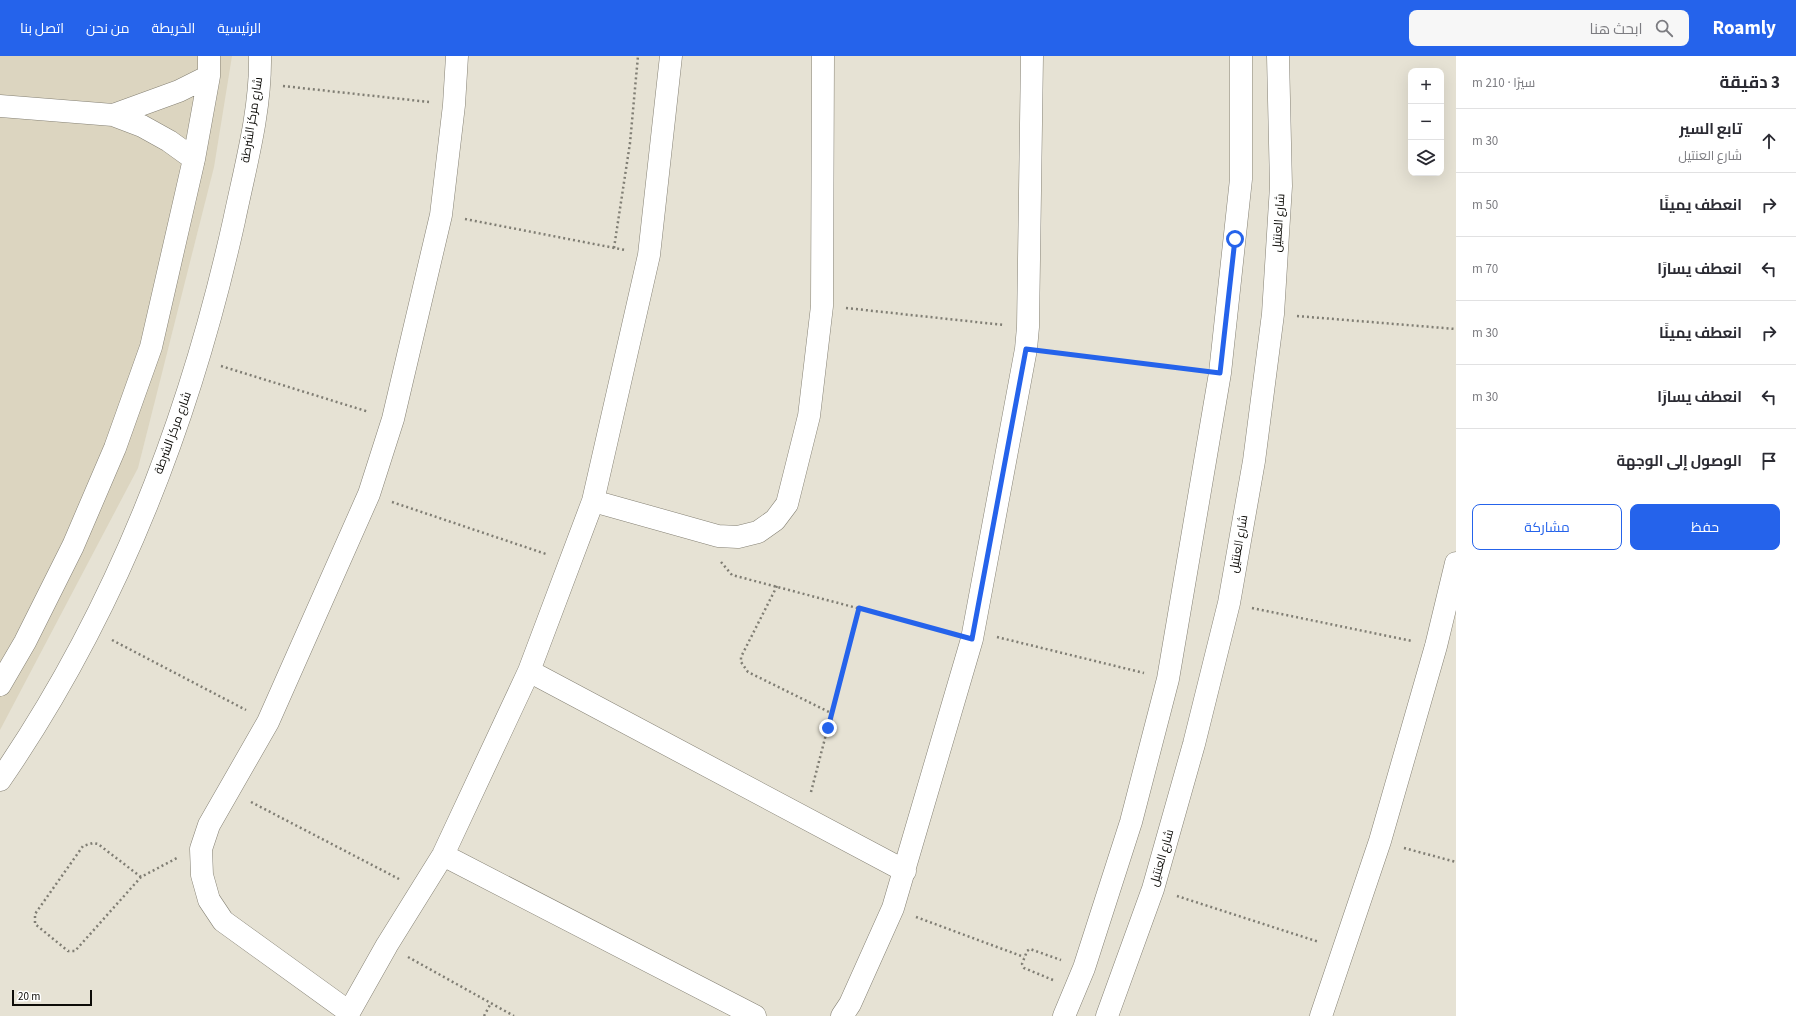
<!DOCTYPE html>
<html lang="ar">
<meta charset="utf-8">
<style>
:root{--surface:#fff;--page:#f7f7f7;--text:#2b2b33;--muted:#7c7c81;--line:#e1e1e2;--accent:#2563eb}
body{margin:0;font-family:"Source Sans 3",Cairo,sans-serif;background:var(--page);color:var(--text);direction:rtl}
.controls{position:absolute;right:12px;top:12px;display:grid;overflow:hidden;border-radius:8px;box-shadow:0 4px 16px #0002}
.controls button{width:36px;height:36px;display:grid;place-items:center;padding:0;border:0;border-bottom:1px solid var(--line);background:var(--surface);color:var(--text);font:20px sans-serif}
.scale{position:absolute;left:12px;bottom:10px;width:80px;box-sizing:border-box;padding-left:4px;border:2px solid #0d0c08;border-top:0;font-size:11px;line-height:14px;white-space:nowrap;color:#0d0c08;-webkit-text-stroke:3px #fff;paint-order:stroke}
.stop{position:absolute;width:12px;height:12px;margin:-9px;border:3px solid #2563eb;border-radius:50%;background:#fff}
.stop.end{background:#2563eb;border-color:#fff;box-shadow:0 1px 4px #0008}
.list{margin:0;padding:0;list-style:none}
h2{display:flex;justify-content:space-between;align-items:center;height:52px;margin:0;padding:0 16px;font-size:17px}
h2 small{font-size:13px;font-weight:400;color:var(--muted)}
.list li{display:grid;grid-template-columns:26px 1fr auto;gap:12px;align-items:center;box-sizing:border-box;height:64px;padding:0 16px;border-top:1px solid var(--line)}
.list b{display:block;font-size:15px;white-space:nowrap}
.list p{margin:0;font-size:13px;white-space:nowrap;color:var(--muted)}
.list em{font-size:13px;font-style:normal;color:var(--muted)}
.actions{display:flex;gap:8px;padding:12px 16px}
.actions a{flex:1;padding:9px 0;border:1px solid var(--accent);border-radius:8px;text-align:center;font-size:14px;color:var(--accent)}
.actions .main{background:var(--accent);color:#fff}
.icon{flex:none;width:22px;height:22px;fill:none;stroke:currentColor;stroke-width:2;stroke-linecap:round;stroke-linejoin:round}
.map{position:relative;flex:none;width:1456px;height:960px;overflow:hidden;direction:ltr}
header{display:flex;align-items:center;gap:24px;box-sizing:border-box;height:56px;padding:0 20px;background:var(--accent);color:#fff}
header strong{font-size:19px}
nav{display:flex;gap:22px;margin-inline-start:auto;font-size:14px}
.search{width:280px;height:36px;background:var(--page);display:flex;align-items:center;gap:10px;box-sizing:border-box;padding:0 14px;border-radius:8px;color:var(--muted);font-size:15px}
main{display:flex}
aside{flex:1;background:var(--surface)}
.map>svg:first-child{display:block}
</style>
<header>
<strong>Roamly</strong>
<div class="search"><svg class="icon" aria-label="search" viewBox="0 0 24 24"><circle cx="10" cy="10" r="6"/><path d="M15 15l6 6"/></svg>ابحث هنا</div>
<nav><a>الرئيسية</a><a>الخريطة</a><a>من نحن</a><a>اتصل بنا</a></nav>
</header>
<main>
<aside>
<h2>3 دقيقة<small>سيرًا · 210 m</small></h2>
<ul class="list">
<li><svg class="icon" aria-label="ahead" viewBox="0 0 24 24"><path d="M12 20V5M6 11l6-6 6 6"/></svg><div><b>تابع السير</b><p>شارع العنتيل</p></div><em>30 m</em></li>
<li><svg class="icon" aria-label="right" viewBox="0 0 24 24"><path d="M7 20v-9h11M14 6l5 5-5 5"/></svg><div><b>انعطف يمينًا</b></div><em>50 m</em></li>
<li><svg class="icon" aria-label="left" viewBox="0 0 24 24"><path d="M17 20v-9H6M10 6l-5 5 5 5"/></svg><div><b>انعطف يسارًا</b></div><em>70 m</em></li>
<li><svg class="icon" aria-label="right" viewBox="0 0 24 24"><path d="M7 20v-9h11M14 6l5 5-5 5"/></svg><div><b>انعطف يمينًا</b></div><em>30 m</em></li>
<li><svg class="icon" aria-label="left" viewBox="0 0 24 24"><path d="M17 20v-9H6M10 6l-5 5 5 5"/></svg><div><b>انعطف يسارًا</b></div><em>30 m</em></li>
<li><svg class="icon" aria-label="arrive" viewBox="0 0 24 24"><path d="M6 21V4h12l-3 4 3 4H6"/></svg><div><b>الوصول إلى الوجهة</b></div></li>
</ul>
<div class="actions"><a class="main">حفظ</a><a>مشاركة</a></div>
</aside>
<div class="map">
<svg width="1456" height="960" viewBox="0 0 1456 960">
<rect width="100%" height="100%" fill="#e6e2d4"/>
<!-- built -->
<path fill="#dcd5c0" d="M0,0H232L214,111L138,412L0,674Z"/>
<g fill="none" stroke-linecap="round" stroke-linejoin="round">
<!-- minor casing -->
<g stroke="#858174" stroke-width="23">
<path id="minor" d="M0,50L113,59L142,70L169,85L194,103
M113,59L179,35L209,20
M593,445L718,480L738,481L758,476L775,464L787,448L809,360L822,250L823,0
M529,615L905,815
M0,629L25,586L73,490L115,392L151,291L194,103L209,20V0
M0,724C115,557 190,363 234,165C245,112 261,55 260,0
M443,799L755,960
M349,956L223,865L209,844L202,819L201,793L209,769L268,666L369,438L393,363L441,159L454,49L457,0
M347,960L387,889L443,799L529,615L593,445L649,199L671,0
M842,960L850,948L893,852L972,583L1026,293L1028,271L1032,0
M1064,960L1084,912L1131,766L1168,623L1220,317L1241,123V0
M1107,960L1153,833L1194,688L1229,547L1254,405L1273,258L1281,130L1278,0
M1321,960L1380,785L1436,590L1456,507"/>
</g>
<!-- path -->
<path stroke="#807e74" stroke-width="2.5" stroke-dasharray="2 3" stroke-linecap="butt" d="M283,30L429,46
M465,163L625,194
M614,192L630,87L638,0
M846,252L1004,269
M1297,260L1456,273
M1050,296L1196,314
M221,310L369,356
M392,446L546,498
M721,506L732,519L948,576
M777,530L741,601V606L748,616L831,657
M1252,552L1412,585
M997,581L1144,617
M112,584L246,654
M811,736L859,552
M251,746L399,823
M1404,792L1456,806
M141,821L98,788L93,787L83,790L35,858V868L68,895H75L141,821L177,802
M1177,840L1319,886
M916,861L1024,901
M408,901L514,960
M1053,924L1024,912L1022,908L1027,895L1030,893L1061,904
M484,960L491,947"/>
<!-- minor -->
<use href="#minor" stroke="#fff" stroke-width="22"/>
</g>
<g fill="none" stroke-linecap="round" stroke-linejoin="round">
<!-- route -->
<path stroke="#2563eb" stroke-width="5" d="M828,672L859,552L972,583L1026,293L1220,317L1235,183"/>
</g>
<g text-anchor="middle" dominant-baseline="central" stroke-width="4" stroke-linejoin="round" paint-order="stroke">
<!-- street labels -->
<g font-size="12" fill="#0d0c08" stroke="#fff">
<text transform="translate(252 64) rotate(-81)">شارع مركز الشرطة</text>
<text transform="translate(1279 167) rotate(-86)">شارع العنتيل</text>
<text transform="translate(173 377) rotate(-70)">شارع مركز الشرطة</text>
<text transform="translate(1239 488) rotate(-80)">شارع العنتيل</text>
<text transform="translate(1162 802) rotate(-74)">شارع العنتيل</text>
</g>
</g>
</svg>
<div class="controls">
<button>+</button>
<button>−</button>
<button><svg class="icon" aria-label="layers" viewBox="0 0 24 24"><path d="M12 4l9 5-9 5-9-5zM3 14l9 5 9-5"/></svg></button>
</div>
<div class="scale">20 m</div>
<div class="stop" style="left:1235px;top:183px"></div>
<div class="stop end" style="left:828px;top:672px"></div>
</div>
</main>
